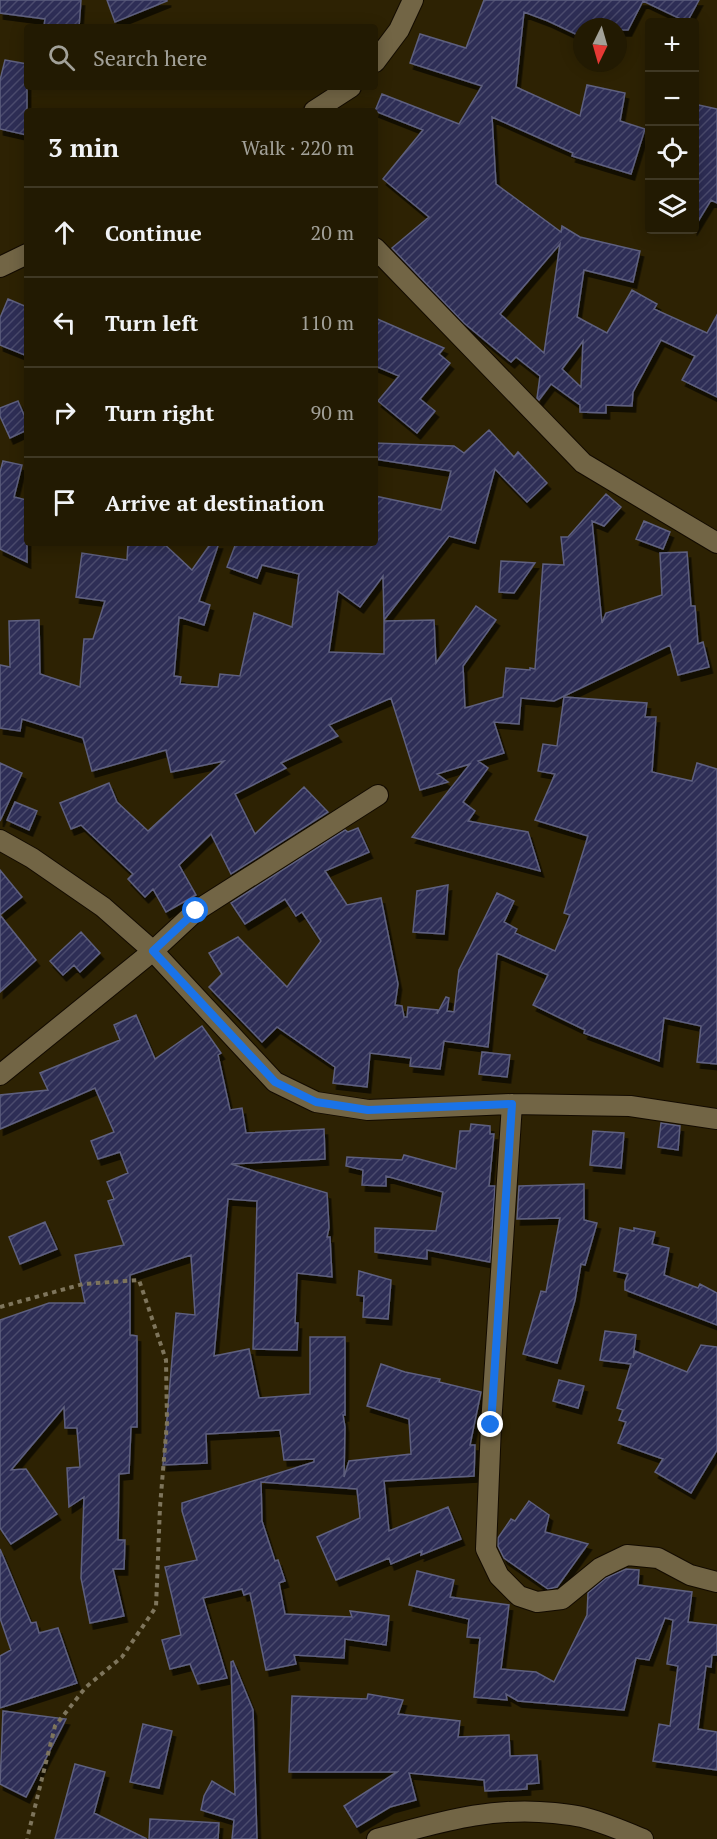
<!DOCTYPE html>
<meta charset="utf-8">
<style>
:root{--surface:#221a02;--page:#2e2711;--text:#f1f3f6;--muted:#a2a199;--line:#3f3824}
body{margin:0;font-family:"PT Serif",serif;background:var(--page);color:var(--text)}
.controls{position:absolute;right:18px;top:18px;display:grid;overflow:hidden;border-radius:6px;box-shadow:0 3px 15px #0003}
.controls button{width:54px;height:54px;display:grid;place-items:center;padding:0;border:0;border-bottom:2px solid var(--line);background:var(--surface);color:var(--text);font:30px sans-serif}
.compass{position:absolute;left:573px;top:18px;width:54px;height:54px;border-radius:50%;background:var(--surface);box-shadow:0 3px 15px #0003;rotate:185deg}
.stop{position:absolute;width:18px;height:18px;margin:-14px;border:4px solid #1a73e8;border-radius:50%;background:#fff}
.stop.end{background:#1a73e8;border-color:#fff;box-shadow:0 2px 6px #0008}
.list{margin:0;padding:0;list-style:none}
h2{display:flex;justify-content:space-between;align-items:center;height:78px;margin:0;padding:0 24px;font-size:26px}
h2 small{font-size:20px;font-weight:400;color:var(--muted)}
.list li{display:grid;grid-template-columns:39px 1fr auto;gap:18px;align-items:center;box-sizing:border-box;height:90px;padding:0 24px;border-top:2px solid var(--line)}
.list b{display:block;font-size:22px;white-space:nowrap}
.list em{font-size:20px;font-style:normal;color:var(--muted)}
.icon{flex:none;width:33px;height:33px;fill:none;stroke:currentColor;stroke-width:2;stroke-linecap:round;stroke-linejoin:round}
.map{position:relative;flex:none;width:717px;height:1839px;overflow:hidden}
.search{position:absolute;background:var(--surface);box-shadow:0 3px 15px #0003;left:24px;top:24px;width:354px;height:66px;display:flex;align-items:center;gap:15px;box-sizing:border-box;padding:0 21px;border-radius:6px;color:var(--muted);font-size:22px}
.panel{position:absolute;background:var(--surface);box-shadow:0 3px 15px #0003;left:24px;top:108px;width:354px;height:438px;border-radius:6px}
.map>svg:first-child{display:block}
</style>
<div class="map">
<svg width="717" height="1839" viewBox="0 0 717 1839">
<defs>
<pattern id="building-hatch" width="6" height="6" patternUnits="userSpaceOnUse" patternTransform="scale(1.5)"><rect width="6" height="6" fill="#2d2d56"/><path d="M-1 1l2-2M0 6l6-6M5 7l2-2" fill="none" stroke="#4b4b6d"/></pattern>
<filter id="shadow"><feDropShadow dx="3.5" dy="6" stdDeviation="0" flood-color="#0009"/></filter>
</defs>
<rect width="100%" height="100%" fill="#2d2203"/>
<!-- building -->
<path fill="url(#building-hatch)" stroke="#5e607f" stroke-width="1.5" fill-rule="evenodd" filter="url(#shadow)" d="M0,0H81L79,27H44L45,19L0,13Z
M107,0H167V1L115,22Z
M484,0H699L687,22L643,1L628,30H620L618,27H582V37L548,21L524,12L516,87L580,116L587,85L625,93L620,121L645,129L631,174L572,156L573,153L492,117L496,184L561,232L562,226L580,237L640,251L633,282L584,270L577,317L607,333L632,290L657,304L654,309L707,333L717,315V397L682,380L695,356L661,340L633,392L632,406L606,405V413L580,412V405L551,384L539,400L537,398L540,376L516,357L511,362L464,323L392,248L429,217L383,179L423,130L375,111L382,94L459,124L482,86L410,63L420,34L466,48ZM560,244L544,353L500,314ZM583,341L581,387L562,369Z
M5,60L27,64V135L0,129V80Z
M694,104L717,109V203L711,200L694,228Z
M8,299L27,307V356L0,345V318Z
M375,318L444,348L439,354L450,363L420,399L435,411L417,433L378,401L399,376L375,366Z
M18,401L27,422V430L10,438L0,416V408Z
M489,430L514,457L518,452L547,483L527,502L495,469L475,543L449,536L384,620L383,576L360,607L338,591L329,652L384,654V621L434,620L436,663L476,606L496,620L463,666L465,708L503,697L506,668L530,670V668L535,669L543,564L564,565L561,537H568L606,494L621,507L604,526L592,521L602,623L606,613L662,595L660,553L687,552L691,606H695L698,644L703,642L709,667L678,675L670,645L554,701L521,698L519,724L494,722L504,753L478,761L488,768L463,802L475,811L468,821L528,832L540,871L412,837L470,764L437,774L448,782L420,790L391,698L329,725L338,736L281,763L286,768L235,794L255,834L304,787L328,812L231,874L211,834L179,865L196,895L166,912L153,889L145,897L128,879L133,874L81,825L71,829L60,803L109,783L117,802L148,831L224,761L171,772L166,750L92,771L83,738L22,719L20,731L0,728V665L10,667L9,621L39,620L40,674L80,687L84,639H93L105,601L76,597L82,553L127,560L128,543H163L192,570L211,543H219L199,601L210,605L204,625L179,617L174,676L181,677L180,684L218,687L220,674L240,676L254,613L292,627L299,574L262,565L257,578L227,567L236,543H375V496L441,510L451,471L375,459V443L454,446L464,453Z
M3,461L22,465L14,497L27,500V562L0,549V472Z
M644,521L670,532L663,549L636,539Z
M501,561L535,563L514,593L499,592Z
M564,697L647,703L645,717H656L652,772L692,781L697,763L717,769V1064L697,1062L701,1026L664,1018L659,1061L584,1033L585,1030L533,1005L548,975L497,953L488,1047L444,1041L440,1069L410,1066L411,1058L370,1053L367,1087L333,1083L335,1067L277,1027L262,1042L209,987L222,974L209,953L238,937L287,987L321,941L302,912L296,916L285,899L245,924L231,903L345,830L348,832L358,828L369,852L325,871L347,905L381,898L398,984L395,1005L402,1006L404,1017H407L408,1007L438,1010L437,1014L446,997L449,998L447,1011L454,1012L459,970L497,893L514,901L504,922L517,929L515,933L555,951L570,915L564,913L588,836L535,820L555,774L538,771L543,744L557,746Z
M0,763L22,773L0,821Z
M15,802L37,811L29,830L7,820Z
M0,870L22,897L0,915L36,960L0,992Z
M448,885L444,934L413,932L417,891Z
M81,932L100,953L80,972L74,965L63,975L50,961Z
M136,1015L155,1059L202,1026L221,1053L218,1055L230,1110L242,1108L246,1133L324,1129L325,1159L231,1164L327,1193L329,1228L327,1237H330L332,1277L297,1273L295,1323H298L297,1350L253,1349L257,1201L228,1199L214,1356L249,1349L259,1398L310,1394V1337H345V1415H343L345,1427L344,1477L349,1461L411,1454L409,1419L367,1406L381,1364L405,1372L440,1379L439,1382L481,1392L470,1445H475L474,1476L384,1481L389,1531L448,1507L461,1539L421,1555L422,1551L391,1564L389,1558L336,1580L317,1537L360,1518L357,1489L261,1482L262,1521L275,1561L278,1560L285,1581L279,1583L285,1614L352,1617L350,1611L389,1616L386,1645L345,1639L344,1658L294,1655L296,1664L266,1670L250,1593L244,1595L242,1589L203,1598L227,1678L198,1684L190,1664L170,1669L162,1640L181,1635L165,1567L197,1560L182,1511V1503L314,1462V1459L284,1460L280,1430L206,1434L207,1463L163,1465L176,1313L195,1315L191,1255L130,1275V1335L137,1336V1427H131L129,1473L119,1474L118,1540H125L124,1569H113L124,1616L90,1623L81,1578L84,1497L69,1507L67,1468L80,1467L77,1428H65L64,1407L11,1470L26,1469L57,1514L11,1544L0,1528V1320L49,1303H85L75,1255L124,1245L108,1201L114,1199L107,1182L128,1173L120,1152L98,1159L91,1141L114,1132L95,1088L0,1129V1095L48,1090L40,1073L120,1040L114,1025Z
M482,1052L510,1055L507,1077L479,1074Z
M661,1123L680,1126L678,1150L658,1147Z
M471,1124L490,1126V1134H494L489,1186H495L490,1262L427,1250V1259L375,1252V1228L436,1231L443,1192L386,1176V1186L362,1185L363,1170L346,1166L347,1157L402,1160L404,1155L456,1169L460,1131H470Z
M593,1131L624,1133L621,1168L590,1165Z
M584,1184V1220L597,1223L585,1265L581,1264L575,1300L557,1363L523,1354L541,1291L546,1292L560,1218L517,1219L519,1186Z
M45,1222L57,1249L20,1264L9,1237Z
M620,1228L634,1231V1228L655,1232L652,1244L669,1248L664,1275L698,1288L700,1284L717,1293V1325L625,1290V1282L628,1274L614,1271Z
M359,1271L391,1280L388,1319L363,1317L364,1296L357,1295Z
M605,1331L636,1335L633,1358L635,1351L687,1372L701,1345L717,1347V1450L691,1493L655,1472L663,1459L618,1443L626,1422L619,1420L623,1410L617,1408L631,1364L600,1360Z
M559,1380L584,1386L578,1408L553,1401Z
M529,1501L549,1515L545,1532L588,1544L557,1587L548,1589L504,1558L498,1546V1538L511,1519L515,1521Z
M0,1549L31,1623L36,1622L39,1633L58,1628L77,1683L0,1708V1656L11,1650L0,1618Z
M626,1569L639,1570L638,1585L692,1592L688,1622L717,1625V1655H712L711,1667L706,1666L698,1729L717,1732V1770L653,1761L659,1724L670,1726L678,1666L667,1664L673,1620L665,1618L649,1660L636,1658L624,1710L518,1701L506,1694L507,1700L474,1697L480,1638L467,1637L469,1619L409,1605L417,1571L454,1580L450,1597L509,1605L501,1669L536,1672L554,1682L587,1615L588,1593L606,1578Z
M233,1661L253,1710L257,1839H232L234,1820L201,1810L204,1796L212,1781L235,1795L231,1662Z
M368,1694L403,1700L398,1714L460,1721L458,1737L509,1735L510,1756L537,1755L539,1783L527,1784V1789L485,1791L484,1780L409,1773L416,1800L390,1807L357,1827L344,1806L397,1772H289L292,1696L367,1699Z
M3,1711L66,1719L26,1797L0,1784Z
M143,1724L172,1731L159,1788L130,1782Z
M75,1764L105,1772L94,1813L147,1839H55Z
M150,1819L219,1823L218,1839H149Z"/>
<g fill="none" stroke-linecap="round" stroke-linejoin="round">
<!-- street casing -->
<g stroke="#130b00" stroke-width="22">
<path id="street" d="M375,62L399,30L413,0
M314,111L351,87
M375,248L583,463L717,543
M0,267L27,254
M0,840L32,858L103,907L153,951L275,1082L316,1102L368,1110L512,1104L630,1106L717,1119
M0,1075L153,951L196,911L378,795
M512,1104L491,1425L486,1549L499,1576L519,1596L537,1602L562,1599L600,1568L627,1555L658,1558L690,1575L717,1582
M377,1839C438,1823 490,1806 554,1813C563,1814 573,1815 582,1817C603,1822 623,1831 643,1839"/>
</g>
<!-- path -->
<path stroke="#7e755c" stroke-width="4" stroke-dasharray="4.5 4.5" stroke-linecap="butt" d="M0,1307L83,1284L139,1280L166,1360L167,1422L160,1507L156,1607L122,1657L86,1687L55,1726L27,1839"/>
<!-- street -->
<use href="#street" stroke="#726545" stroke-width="20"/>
</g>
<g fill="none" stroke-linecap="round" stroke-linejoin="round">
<!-- route -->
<path stroke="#1a73e8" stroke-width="8" d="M196,911L153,951L275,1082L316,1102L368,1110L512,1104L491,1425"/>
</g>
</svg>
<div class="controls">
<button>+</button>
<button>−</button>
<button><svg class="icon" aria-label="locate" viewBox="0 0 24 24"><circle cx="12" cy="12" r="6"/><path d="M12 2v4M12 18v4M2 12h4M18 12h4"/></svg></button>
<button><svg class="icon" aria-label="layers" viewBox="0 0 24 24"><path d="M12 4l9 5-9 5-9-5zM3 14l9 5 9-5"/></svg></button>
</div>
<svg class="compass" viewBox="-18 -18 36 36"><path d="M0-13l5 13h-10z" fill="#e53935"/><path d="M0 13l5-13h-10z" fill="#a2a199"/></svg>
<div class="stop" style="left:196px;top:911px"></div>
<div class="stop end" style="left:491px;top:1425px"></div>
<div class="search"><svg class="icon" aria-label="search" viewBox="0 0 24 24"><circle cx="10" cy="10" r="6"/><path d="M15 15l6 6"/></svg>Search here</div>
<section class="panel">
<h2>3 min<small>Walk · 220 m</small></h2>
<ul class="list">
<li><svg class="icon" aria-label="ahead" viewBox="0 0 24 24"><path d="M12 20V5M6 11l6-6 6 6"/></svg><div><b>Continue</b></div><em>20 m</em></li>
<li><svg class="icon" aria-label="left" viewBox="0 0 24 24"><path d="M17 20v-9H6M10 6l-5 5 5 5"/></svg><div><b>Turn left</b></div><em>110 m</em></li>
<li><svg class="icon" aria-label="right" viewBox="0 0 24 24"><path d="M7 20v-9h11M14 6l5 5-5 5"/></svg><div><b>Turn right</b></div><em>90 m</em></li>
<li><svg class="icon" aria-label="arrive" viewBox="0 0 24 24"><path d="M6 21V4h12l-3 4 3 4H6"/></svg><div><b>Arrive at destination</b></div></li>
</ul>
</section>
</div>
